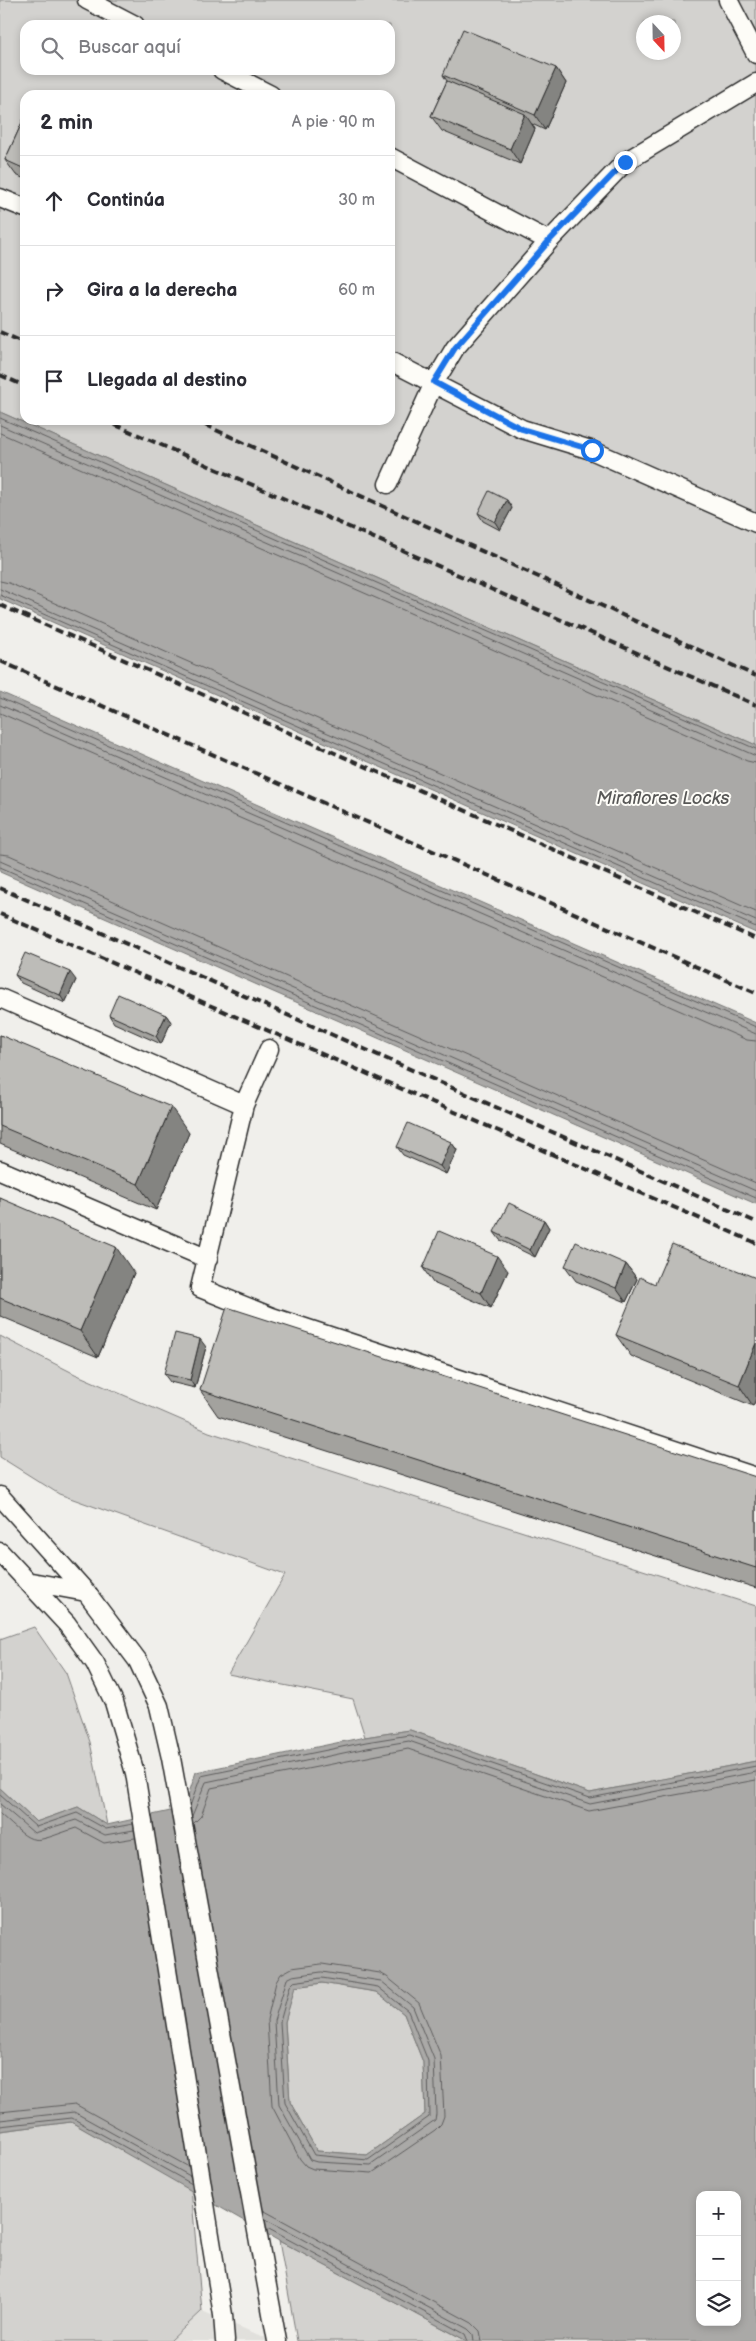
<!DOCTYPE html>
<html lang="es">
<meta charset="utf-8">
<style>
:root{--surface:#fff;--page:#f7f7f7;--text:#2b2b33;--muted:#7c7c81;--line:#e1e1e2}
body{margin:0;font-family:"Balsamiq Sans",sans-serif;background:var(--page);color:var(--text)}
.controls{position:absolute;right:15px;bottom:15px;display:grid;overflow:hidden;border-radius:10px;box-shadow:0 2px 8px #0003}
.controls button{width:45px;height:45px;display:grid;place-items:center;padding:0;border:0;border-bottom:1px solid var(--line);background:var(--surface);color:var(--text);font:25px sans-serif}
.compass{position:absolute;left:636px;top:15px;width:45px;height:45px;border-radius:50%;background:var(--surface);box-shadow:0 2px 8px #0003;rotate:158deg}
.stop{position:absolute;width:15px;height:15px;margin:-11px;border:4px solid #1a73e8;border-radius:50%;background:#fff}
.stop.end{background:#1a73e8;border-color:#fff;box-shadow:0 1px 5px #0008}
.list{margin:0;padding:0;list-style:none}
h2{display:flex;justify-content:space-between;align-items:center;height:65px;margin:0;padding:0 20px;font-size:21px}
h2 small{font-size:16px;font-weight:400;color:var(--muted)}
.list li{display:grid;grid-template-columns:32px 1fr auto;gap:15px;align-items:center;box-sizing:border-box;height:90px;padding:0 20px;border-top:1px solid var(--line)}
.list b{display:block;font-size:19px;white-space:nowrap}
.list em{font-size:16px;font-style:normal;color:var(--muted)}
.icon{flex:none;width:28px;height:28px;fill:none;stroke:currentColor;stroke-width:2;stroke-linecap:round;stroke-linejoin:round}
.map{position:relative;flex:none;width:756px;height:2341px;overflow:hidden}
.search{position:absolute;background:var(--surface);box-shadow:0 2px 8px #0003;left:20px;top:20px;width:375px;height:55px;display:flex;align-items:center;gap:12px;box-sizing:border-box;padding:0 18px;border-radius:15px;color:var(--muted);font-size:19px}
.panel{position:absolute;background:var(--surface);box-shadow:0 2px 8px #0003;left:20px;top:90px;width:375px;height:335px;border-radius:15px}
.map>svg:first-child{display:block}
</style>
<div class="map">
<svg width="756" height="2341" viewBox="0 0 756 2341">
<rect width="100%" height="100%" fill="#f0efeb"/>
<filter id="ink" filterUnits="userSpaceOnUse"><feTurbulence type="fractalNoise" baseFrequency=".02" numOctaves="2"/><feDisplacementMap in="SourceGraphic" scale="10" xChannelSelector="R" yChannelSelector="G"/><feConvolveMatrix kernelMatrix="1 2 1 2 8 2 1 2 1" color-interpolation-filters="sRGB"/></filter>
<g filter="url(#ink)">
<!-- built -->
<path fill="#e1e0dc" d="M202,2311L273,2341H170Z"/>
<!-- green -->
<path fill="#d3d2cf" stroke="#7f7e7d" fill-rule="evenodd" d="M0,0H756V745L0,412ZM644,22H674V52H644ZM25,25H390V70H25ZM25,95H390V420H25Z
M0,1336L75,1374L209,1432L756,1606V1761L590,1793L410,1730L365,1737L353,1699L228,1674L285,1575L59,1494L0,1457Z
M34,1627L66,1673L90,1742L107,1825L78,1807L36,1822L0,1788V1639Z
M322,1983L376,1992L404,2014L423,2062L425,2114L367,2155L317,2151L290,2102L285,2022L294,1987Z
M71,2122L191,2189L202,2311L170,2341H0V2131Z
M279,2241L467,2341H297Z"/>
<!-- water -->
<path fill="#aaa9a7" stroke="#777775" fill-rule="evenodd" d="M0,412L756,745V933L0,599Z
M0,692L756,1023V1204L0,872Z
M410,1730L590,1793L756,1761V2341H467L279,2241L71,2122L0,2131V1788L36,1822L78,1807L107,1825L184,1808L196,1772L365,1737ZM322,1983L376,1992L404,2014L423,2062L425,2114L367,2155L317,2151L290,2102L285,2022L295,1987ZM700,2195H737V2322H700Z"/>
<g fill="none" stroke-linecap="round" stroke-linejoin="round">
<!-- shore -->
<path stroke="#5e5d5d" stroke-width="1" d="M0,418L756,749
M0,425L756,756
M0,433L747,761L756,763
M0,581L9,583L756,912
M0,589L756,921
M0,595L756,927
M0,698L756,1027
M0,705L756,1034
M0,713L747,1040L756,1041
M0,854L9,855L756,1183
M0,861L756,1191
M0,867L756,1198
M0,1795L36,1827L77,1813L106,1829L133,1824
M0,1804L34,1833L76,1820L105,1835L134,1830
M190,1806L201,1776L366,1742L409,1735L590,1798L756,1766
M0,1814C37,1848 30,1843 76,1828L104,1843L135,1838
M192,1816L206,1782L367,1748L409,1741L590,1804L756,1772
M193,1824L201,1816L211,1788L408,1749L589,1811L756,1780
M322,1964L380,1973L387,1977L419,2003L441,2056L444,2116L441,2124L435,2130L372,2173L313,2169L306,2166L300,2159L272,2106L267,2020L276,1982L281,1974L292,1968Z
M322,1972L381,1981L413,2007L434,2059L436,2114L435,2120L371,2165L317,2162L310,2160L279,2105L274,2021L287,1979L293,1976Z
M322,1978L378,1987L408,2011L428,2061L429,2117L368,2160L314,2155L285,2103L280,2022L290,1986L294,1982Z
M0,2112L75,2104L189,2167
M0,2120L74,2112L190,2176
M0,2126L72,2118L192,2184
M263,2210L472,2323L480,2331L482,2341
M265,2219L468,2329L473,2334L474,2341
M267,2228L465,2334L468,2341"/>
<!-- service casing -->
<g stroke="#2b2b2b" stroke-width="21">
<path id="service" d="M87,0L135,25
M728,0L756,54
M222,70L271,95
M390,157L549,241
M0,198L25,208
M390,361L522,429L591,450L756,523
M388,484L434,383L455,348L549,241L625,162L756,83
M0,998L244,1105
M269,1049L244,1105L200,1288L272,1317L756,1477
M0,1170L208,1259
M0,1496L86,1592
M0,1552L67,1624L95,1663L114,1702L135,1773L223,2315L225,2341
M26,1581L86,1592L138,1661L159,1706L171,1758L277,2341"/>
</g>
<!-- service -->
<use href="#service" stroke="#fdfcf7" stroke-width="18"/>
<!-- rail -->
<path stroke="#2b2b2b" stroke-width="4" stroke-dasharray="8 4" stroke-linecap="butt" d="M0,332L25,343
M0,375L25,386
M104,420L756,705
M194,420L756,676
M0,605L756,939
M0,661L756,993
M0,888L756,1222
M0,914L756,1243"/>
</g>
<!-- wall -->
<path fill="#a3a29e" stroke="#2b2b2b" d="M556,68L566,83L545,130L532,124L535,129L520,164L442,131L431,116L447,81L443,75Z
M25,116V179L16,175L5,160Z
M512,508L500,530L483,521L478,513Z
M15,975L76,980L65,1003L21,983Z
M109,1015H166L171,1022L161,1044L114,1023Z
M0,1035L189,1133L156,1210L0,1144Z
M451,1142L457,1150L446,1174L403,1155L397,1147Z
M0,1198L134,1273L98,1357L0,1316Z
M544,1220L549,1228L535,1257L500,1240L494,1232Z
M626,1264L637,1279L626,1302L576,1281L565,1266Z
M423,1268L508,1271L491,1308L433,1283Z
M756,1278V1399L753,1406L631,1356L616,1335L655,1284Z
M206,1347L195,1388L170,1382L164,1374Z
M200,1390L756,1477V1588L218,1416Z"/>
<!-- shaded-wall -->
<path fill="#848481" stroke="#2b2b2b" d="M556,68L566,83L545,130L535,115Z
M525,114L535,129L520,164L510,149Z
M507,500L512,508L500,530L495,522Z
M70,972L76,980L65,1003L60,995Z
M166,1015L171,1022L161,1044L156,1036Z
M171,1107L189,1133L156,1210L138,1184Z
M451,1142L457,1150L446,1174L440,1166Z
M544,1220L549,1228L535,1257L530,1250Z
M116,1247L134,1273L98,1357L80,1331Z
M497,1256L508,1271L491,1308L481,1293Z
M626,1264L637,1279L626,1302L616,1288Z
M200,1339L206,1347L195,1388L190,1380Z
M756,1343V1399L753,1406L739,1385Z"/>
<!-- building -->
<path fill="#bdbcb8" stroke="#2b2b2b" d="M463,29L556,68L535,115L443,75Z
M447,81L525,114L510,149L431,116Z
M25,116V169L5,160Z
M489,491L507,500L495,522L478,513Z
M25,953L70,972L60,995L15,975Z
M118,994L166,1015L156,1036L109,1015Z
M0,1035L171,1107L138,1184L0,1126Z
M408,1123L451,1142L440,1166L397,1147Z
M0,1198L116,1247L80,1331L0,1298Z
M509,1203L544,1220L530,1250L494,1232Z
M439,1231L497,1256L481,1293L423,1268Z
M576,1242L626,1264L616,1288L565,1266Z
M672,1244L756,1278V1343L739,1385L616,1335L640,1277L655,1284Z
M227,1307L756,1477V1568L200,1390Z
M175,1333L200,1339L190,1380L164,1374Z"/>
</g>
<g fill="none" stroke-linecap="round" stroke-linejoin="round" filter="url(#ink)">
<!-- route -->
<path stroke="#1a73e8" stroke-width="6" d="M592,450L522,429L434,382L455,348L549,241L625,162"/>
</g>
<g text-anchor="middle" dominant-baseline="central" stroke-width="4" stroke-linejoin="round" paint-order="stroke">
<!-- water labels -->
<g font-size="18" font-style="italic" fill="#575756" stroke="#fdfcf7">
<text x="663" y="798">Miraflores Locks</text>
</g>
</g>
</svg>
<div class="controls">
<button>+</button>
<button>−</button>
<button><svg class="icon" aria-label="layers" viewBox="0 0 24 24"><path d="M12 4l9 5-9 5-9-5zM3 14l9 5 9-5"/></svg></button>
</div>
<svg class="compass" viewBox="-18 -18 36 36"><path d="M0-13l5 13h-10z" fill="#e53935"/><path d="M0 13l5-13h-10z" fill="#7c7c81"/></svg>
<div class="stop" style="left:592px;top:450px"></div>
<div class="stop end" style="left:625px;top:162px"></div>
<div class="search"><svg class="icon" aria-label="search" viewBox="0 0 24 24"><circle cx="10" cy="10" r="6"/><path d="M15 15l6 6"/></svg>Buscar aquí</div>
<section class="panel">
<h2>2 min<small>A pie · 90 m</small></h2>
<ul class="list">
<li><svg class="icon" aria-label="ahead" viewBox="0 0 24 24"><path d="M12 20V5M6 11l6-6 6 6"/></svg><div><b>Continúa</b></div><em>30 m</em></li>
<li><svg class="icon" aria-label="right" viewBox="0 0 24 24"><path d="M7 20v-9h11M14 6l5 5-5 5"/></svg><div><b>Gira a la derecha</b></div><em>60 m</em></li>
<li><svg class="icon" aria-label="arrive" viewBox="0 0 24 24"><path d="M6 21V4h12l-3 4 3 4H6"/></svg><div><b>Llegada al destino</b></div></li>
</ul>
</section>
</div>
